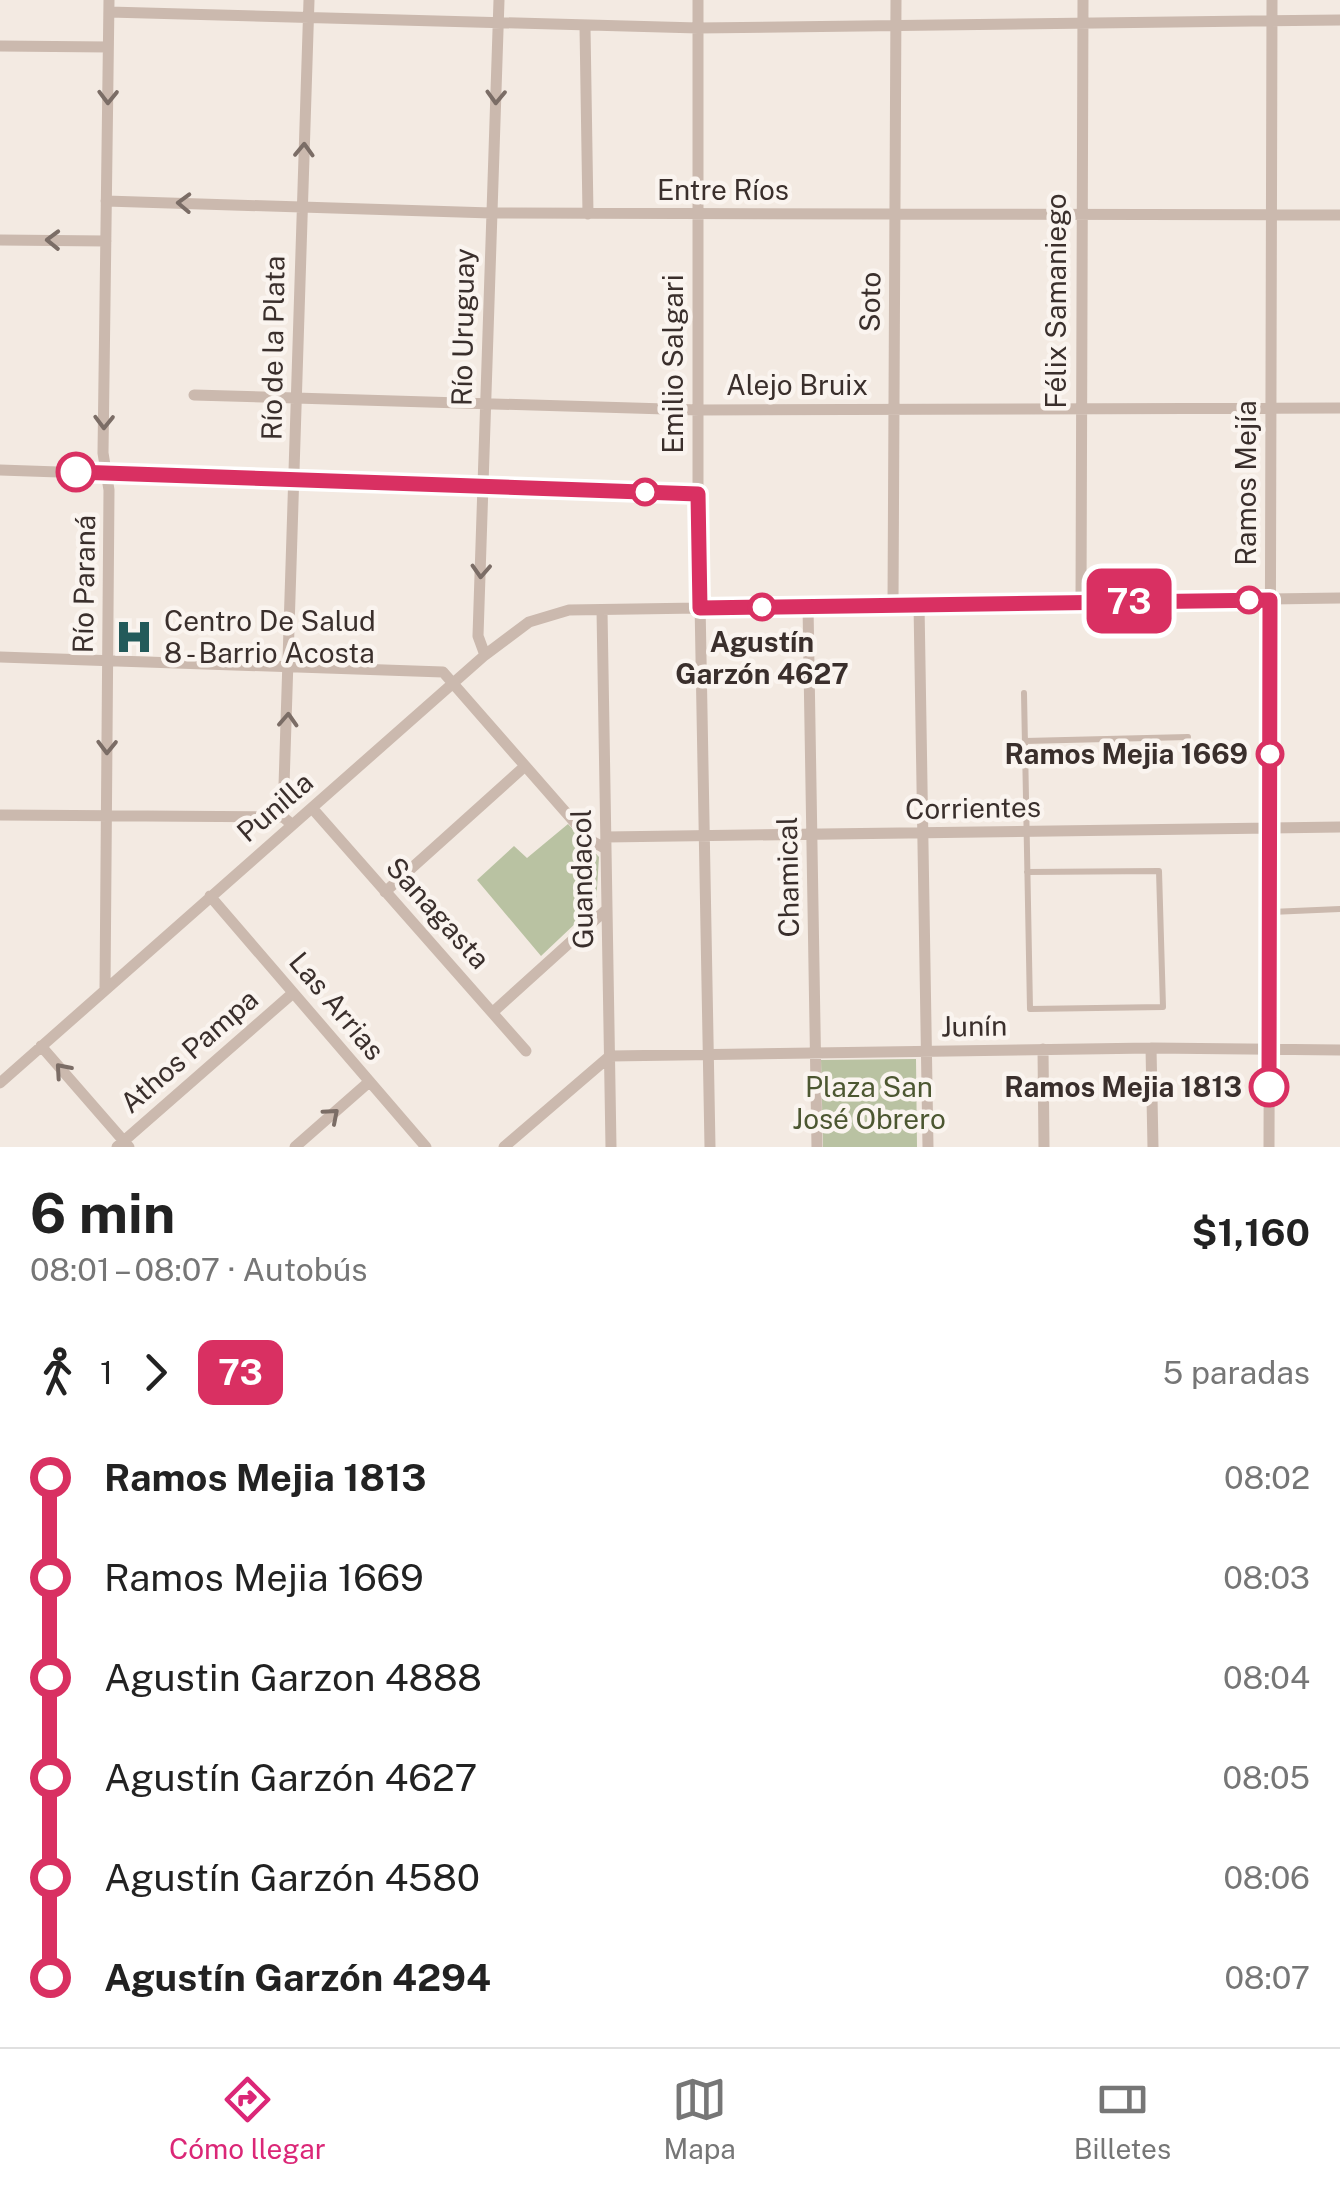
<!DOCTYPE html>
<html lang="es">
<meta charset="utf-8">
<style>
:root{--surface:#fff;--page:#f6f6f6;--text:#222;--muted:#767676;--line:#e0e0e0;--accent:#db2777}
body{margin:0;font-family:"Public Sans",sans-serif;background:var(--page);color:var(--text);height:100vh;display:flex;flex-direction:column;font-size:38px;white-space:nowrap}
*{box-sizing:border-box;margin:0}
p{font-size:32px;color:var(--muted)}
.icon{flex:none;width:55px;height:55px;fill:none;stroke:currentColor;stroke-width:2;stroke-linecap:round;stroke-linejoin:round}
.map{position:relative;height:1147px;overflow:hidden}
.panel{display:flex;flex-direction:column;background:var(--surface);flex:1}
.panel>*{flex:none}
.badge{padding:0 20px;border-radius:15px;font-size:35px;line-height:65px}
.map>.badge{position:absolute;translate:-50% -50%;box-shadow:0 0 0 5px #fff}
.legs{display:flex;align-items:center;gap:15px;height:110px;padding:0 30px;font-size:32px}
.legs p{margin-inline-start:auto}
.summary{display:flex;align-items:center;justify-content:space-between;height:170px;padding:0 30px}
h1{font-size:55px;font-weight:700;line-height:75px}
ul{padding:0 30px;list-style:none}
li{display:flex;align-items:center;gap:35px;height:100px;font-size:38px}
li i{display:grid;place-items:center;width:15px;height:100%;margin:0 12px;background:currentColor}
li i::after{content:'';width:25px;height:25px;margin:-12px;border:8px solid;border-radius:50%;background:var(--surface)}
li p{margin-inline-start:auto}
li:first-child i{background:linear-gradient(#0000 50%,currentColor 0)}
li:last-child i{background:linear-gradient(currentColor 50%,#0000 0)}
.dock{display:flex;justify-content:space-around;align-items:center;height:140px;border-top:2px solid var(--line);background:var(--surface);font-size:28px;color:var(--muted)}
.dock a{display:grid;justify-items:center;gap:5px}
.dock .selected{color:var(--accent)}
.map>svg:first-child{display:block}
.green{fill:#b9c2a2}
.lines{fill:none;stroke-linecap:round;stroke-linejoin:round}
.service{stroke:#cbb9ae;stroke-width:6}
.minor{stroke:#cbb9ae;stroke-width:11}
.oneway{stroke:#7b6d66}
.line-1-casing{stroke:#fff;stroke-width:22}
.line-1{stroke:#d93062;stroke-width:15}
.stop-1-dot{fill:#fff;stroke:#d93062;stroke-width:5}
.labels{text-anchor:middle;stroke-width:9;stroke-linejoin:round;paint-order:stroke}
.street-label{font-size:28px;fill:#3a2f2c;stroke:#faf4ef}
.poi-label{font-size:28px;fill:#3a2f2c;stroke:#faf4ef;text-anchor:start}
.stop-label{font-size:28px;font-weight:bold;fill:#3a2f2c;stroke:#faf4ef;text-anchor:end}
.park-label{font-size:28px;fill:#4c5731;stroke:#faf4ef}
</style>
<div class="map">
<svg width="1340" height="1147" viewBox="0 0 1340 1147">
<rect width="100%" height="100%" fill="#f3eae2"/>
<path class="green" d="M568 824 599 857 596 904 541 956 477 880 514 846 527 858Z
M916 1059 917 1147H823L821 1060Z"/>
<g class="lines">
<path class="service" d="M1024 693C1026 799 1028 904 1030 1009L1163 1007 1159 871 1027 872
M1025 741 1188 737
M1271 912 1340 909"/>
<path class="minor" d="M698 0V494L710 1147
M109 12 698 28 1340 20
M585 27 588 214
M0 46 108 47
M106 201 491 213 1340 215
M0 240 106 241
M194 395 699 410 1340 408
M0 470 698 494
M1081 602 1083 0
M893 604 896 0
M919 604 928 1147
M808 606 817 1147
M602 610 611 1147
M485 655 478 636 499 0
M0 657 443 672 590 840 606 849
M312 808 526 1051
M0 815 283 817 289 822
M283 817 309 0
M606 837 1340 827
M385 892 524 767
M210 896 426 1147
M105 990 109 490 103 453 109 0
M493 1012 607 909
M41 1046 129 1147
M1151 1048 1153 1147
M1043 1049 1044 1147
M610 1056 1151 1048 1340 1050
M0 1083 485 655 529 622 569 610 1340 598
M117 1147 293 993
M295 1147 369 1082
M504 1147 610 1056
M1269 1147 1272 0"/>
</g>
<defs><path id="oneway-chevron" d="M-2-3.5L2.5 0L-2 3.5" fill="none" stroke-width="1.6" stroke-linecap="round" stroke-linejoin="round" transform="scale(2.5)"/></defs>
<g class="oneway">
<use href="#oneway-chevron" transform="translate(108 97) rotate(91)"/>
<use href="#oneway-chevron" transform="translate(496 97) rotate(92)"/>
<use href="#oneway-chevron" transform="translate(304 150) rotate(-88)"/>
<use href="#oneway-chevron" transform="translate(184 203) rotate(-178)"/>
<use href="#oneway-chevron" transform="translate(53 240) rotate(-179)"/>
<use href="#oneway-chevron" transform="translate(104 422) rotate(91)"/>
<use href="#oneway-chevron" transform="translate(481 571) rotate(93)"/>
<use href="#oneway-chevron" transform="translate(288 720) rotate(-87)"/>
<use href="#oneway-chevron" transform="translate(107 747) rotate(91)"/>
<use href="#oneway-chevron" transform="translate(62 1070) rotate(-131)"/>
<use href="#oneway-chevron" transform="translate(332 1115) rotate(-41)"/>
</g>
<g class="lines">
<g class="line-1-casing">
<path id="line-1" d="M76 472 698 494 700 608 1270 600 1269 1087"/>
</g>
<use href="#line-1" class="line-1"/>
</g>
<defs>
<g id="hospital-bare" transform="scale(3)"><path d="M-5-5h3v3.5h4V-5h3V5h-3V1.5h-4V5h-3Z" fill="#235a5a" stroke="#faf4ef" stroke-width="2.5" paint-order="stroke"/></g>
</defs>
<g fill-rule="evenodd">
<use href="#hospital-bare" x="134" y="637"/>
</g>
<g class="stop-1-dot">
<circle cx="76" cy="472" r="18"/>
<circle cx="645" cy="492" r="12"/>
<circle cx="1249" cy="600" r="12"/>
<circle cx="762" cy="607" r="12"/>
<circle cx="1270" cy="754" r="12"/>
<circle cx="1269" cy="1087" r="18"/>
</g>
<g class="labels">
<g class="street-label">
<text x="723" y="200">Entre Ríos</text>
<text transform="translate(1056 301) rotate(-90)" y="10">Félix Samaniego</text>
<text transform="translate(870 302) rotate(-89)" y="10">Soto</text>
<text transform="translate(463 327) rotate(-89)" y="10">Río Uruguay</text>
<text transform="translate(273 348) rotate(-89)" y="10">Río de la Plata</text>
<text transform="translate(673 364) rotate(-90)" y="10">Emilio Salgari</text>
<text x="797" y="395">Alejo Bruix</text>
<text transform="translate(1246 483) rotate(-90)" y="10">Ramos Mejía</text>
<text transform="translate(84 584) rotate(-89)" y="10">Río Paraná</text>
<text transform="translate(275 807) rotate(-41)" y="10">Punilla</text>
<text transform="translate(973 808) rotate(-1)" y="10">Corrientes</text>
<text transform="translate(788 877) rotate(-91)" y="10">Chamical</text>
<text transform="translate(582 879) rotate(-91)" y="10">Guandacol</text>
<text transform="translate(438 913) rotate(48)" y="10">Sanagasta</text>
<text transform="translate(337 1006) rotate(50)" y="10">Las Arrias</text>
<text transform="translate(974 1026) rotate(-1)" y="10">Junín</text>
<text transform="translate(189 1051) rotate(-41)" y="10">Athos Pampa</text>
</g>
<g class="poi-label">
<text x="164" y="631">Centro De Salud<tspan x="164" dy="32">8 - Barrio Acosta</tspan></text>
</g>
<g class="stop-label">
<text x="762" y="652" text-anchor="middle">Agustín<tspan x="762" dy="32">Garzón 4627</tspan></text>
<text x="1248" y="764">Ramos Mejia 1669</text>
<text x="1242" y="1097">Ramos Mejia 1813</text>
</g>
<g class="park-label">
<text x="869" y="1097">Plaza San<tspan x="869" dy="32">José Obrero</tspan></text>
</g>
</g>
</svg>
<b class="badge" style="left:1129px;top:601px;background:#d93062;color:#fff">73</b>
</div>
<section class="panel">
<div class="summary"><div><h1>6 min</h1><p>08:01 – 08:07 · Autobús</p></div><b>$1,160</b></div>
<div class="legs"><svg class="icon" aria-label="walk" viewBox="0 0 24 24"><circle cx="13" cy="4" r="2"/><path d="M13 8l-2 6 4 7M11 14l-3 7M7 12l3-4h3l4 4"/></svg>1<svg class="icon" aria-label="forward" viewBox="0 0 24 24"><path d="M9 5l7 7-7 7"/></svg><b class="badge" style="background:#d93062;color:#fff">73</b><p>5 paradas</p></div>
<ul>
<li><i style="color:#d93062"></i><b>Ramos Mejia 1813</b><p>08:02</p></li>
<li><i style="color:#d93062"></i><span>Ramos Mejia 1669</span><p>08:03</p></li>
<li><i style="color:#d93062"></i><span>Agustin Garzon 4888</span><p>08:04</p></li>
<li><i style="color:#d93062"></i><span>Agustín Garzón 4627</span><p>08:05</p></li>
<li><i style="color:#d93062"></i><span>Agustín Garzón 4580</span><p>08:06</p></li>
<li><i style="color:#d93062"></i><b>Agustín Garzón 4294</b><p>08:07</p></li>
</ul>
</section>
<nav class="dock">
<a class="selected"><svg class="icon" aria-label="directions" viewBox="0 0 24 24"><path d="M12 3l9 9-9 9-9-9zM9 14v-3h6M13 9l2 2-2 2"/></svg>Cómo llegar</a>
<a><svg class="icon" aria-label="map" viewBox="0 0 24 24"><path d="M3 6l6-2 6 2 6-2v14l-6 2-6-2-6 2zM9 4v14M15 6v14"/></svg>Mapa</a>
<a><svg class="icon" aria-label="tickets" viewBox="0 0 24 24"><path d="M3 7h18v10H3zM15 7v10"/></svg>Billetes</a>
</nav>
